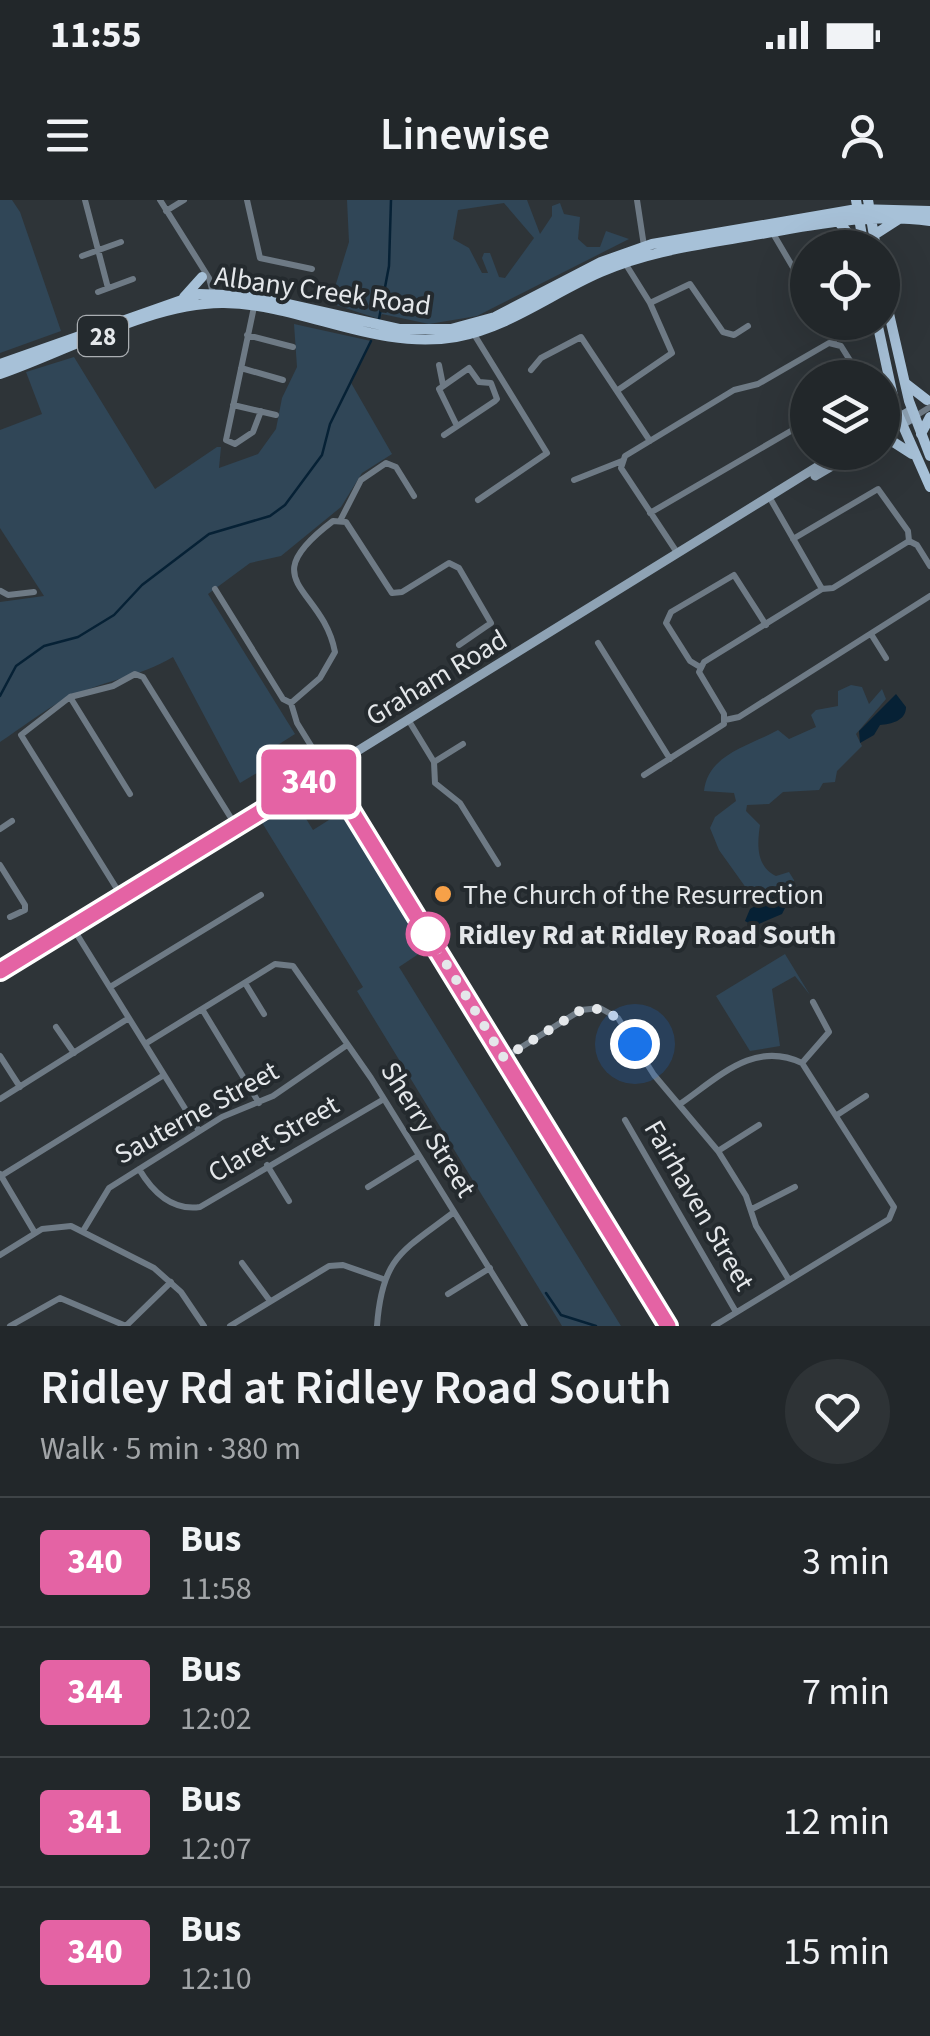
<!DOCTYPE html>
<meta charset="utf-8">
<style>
:root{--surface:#22272a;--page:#2e3336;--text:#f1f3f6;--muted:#a2a5a8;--line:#3f4447}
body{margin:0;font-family:"Source Sans 3",sans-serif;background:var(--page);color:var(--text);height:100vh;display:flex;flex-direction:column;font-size:38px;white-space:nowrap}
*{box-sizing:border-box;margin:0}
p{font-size:32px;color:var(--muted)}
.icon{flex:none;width:55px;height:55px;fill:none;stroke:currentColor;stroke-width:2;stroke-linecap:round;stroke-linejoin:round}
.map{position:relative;height:1126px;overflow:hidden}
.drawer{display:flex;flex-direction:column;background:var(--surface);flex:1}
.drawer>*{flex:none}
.badge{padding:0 20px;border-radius:8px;font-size:35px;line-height:65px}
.tools{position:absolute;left:790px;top:30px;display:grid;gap:20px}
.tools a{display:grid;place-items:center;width:110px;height:110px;border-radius:50%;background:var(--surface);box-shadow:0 10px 40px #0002,0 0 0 2px var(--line);font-size:50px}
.you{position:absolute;width:50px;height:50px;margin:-25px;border:8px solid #fff;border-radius:50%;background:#1a73e8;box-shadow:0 0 0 15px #1a73e833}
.map>.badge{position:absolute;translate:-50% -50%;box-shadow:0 0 0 5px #fff}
.round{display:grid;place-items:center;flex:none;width:105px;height:105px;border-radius:52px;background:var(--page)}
.overview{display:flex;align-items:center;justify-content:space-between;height:170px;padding:0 40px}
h1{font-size:48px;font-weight:600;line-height:75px}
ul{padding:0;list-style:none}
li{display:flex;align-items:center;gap:30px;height:130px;padding:0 40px;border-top:2px solid var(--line)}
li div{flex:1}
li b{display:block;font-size:38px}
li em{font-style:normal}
li .badge{min-width:110px;font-weight:700;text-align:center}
.status{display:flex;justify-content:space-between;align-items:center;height:70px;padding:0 50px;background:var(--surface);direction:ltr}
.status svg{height:28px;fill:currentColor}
header{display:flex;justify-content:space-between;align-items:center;height:130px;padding:0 40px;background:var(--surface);font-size:45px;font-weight:600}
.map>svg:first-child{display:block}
.green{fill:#304657;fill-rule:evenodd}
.water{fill:#062135}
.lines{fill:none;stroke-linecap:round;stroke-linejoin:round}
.stream{stroke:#062135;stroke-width:2.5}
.street{stroke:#6e7a85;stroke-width:6}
.secondary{stroke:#8ea2b4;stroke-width:9}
.primary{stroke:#a7c1d8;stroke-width:10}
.line-casing{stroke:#fff;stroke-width:22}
.line{stroke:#e463a4;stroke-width:15}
.walk{stroke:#e4e7ea;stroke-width:10;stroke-dasharray:0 18}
.poi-dot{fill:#f7a148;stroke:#242a2e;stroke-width:4}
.stop-dot{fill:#fff;stroke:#e463a4;stroke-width:5}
.labels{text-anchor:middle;stroke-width:8;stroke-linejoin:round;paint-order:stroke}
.shield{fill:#242a2e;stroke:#aaaeb2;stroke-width:2.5}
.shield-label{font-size:25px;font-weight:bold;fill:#e4e7ea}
.street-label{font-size:28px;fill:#e4e7ea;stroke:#242a2e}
.poi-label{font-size:28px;fill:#e4e7ea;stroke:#242a2e;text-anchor:start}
.stop-label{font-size:28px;font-weight:bold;fill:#e4e7ea;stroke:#242a2e;text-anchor:start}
</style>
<div class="status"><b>11:55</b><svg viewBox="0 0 49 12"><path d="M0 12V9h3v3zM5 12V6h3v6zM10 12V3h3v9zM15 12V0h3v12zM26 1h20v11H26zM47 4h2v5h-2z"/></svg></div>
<header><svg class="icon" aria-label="menu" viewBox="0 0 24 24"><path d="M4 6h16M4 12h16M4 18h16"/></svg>Linewise<svg class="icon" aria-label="person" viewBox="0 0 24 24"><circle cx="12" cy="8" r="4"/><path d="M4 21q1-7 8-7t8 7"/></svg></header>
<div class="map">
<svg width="930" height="1126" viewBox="0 0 930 1126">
<rect width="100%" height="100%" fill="#2e3438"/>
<path class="green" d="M0 0H12L20 12 61 131 0 153Z
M347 0H527L540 34 552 16V6L560 3 564 14 580 17 578 39 587 47H600L606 31 629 39 477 116 429 124 382 114 379 119 330 103 349 42ZM504 3 534 38 505 78 499 77 490 53H484L482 58 488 73H482L469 48 453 39 458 10Z
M294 124 371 141 350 181 392 254 362 273 341 307 281 356 250 363 208 394 295 534 273 548 279 560 240 583 173 457C140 477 101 481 65 499 43 511 21 528 0 542V402L44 396 0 328V230L42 214 26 172 74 157 155 289 217 247H221L219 268 258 254 276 229 282 198 297 167Z
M851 485 862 487 869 504 882 489 886 499 856 534 862 546 837 571 835 582 823 583 819 590 783 592 769 604 747 605 746 611 760 625C757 645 756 666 776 676L789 672 794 680V703L789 705 775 695 754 699 719 650 710 628 715 617 736 601 734 593 704 591C708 554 750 546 778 530L789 539 816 527 811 515 816 510 838 506V491Z
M295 601 313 630 340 613 426 749 399 767 621 1126H562L357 791 363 787 261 621Z
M785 754 810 795 795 776 772 789 780 846 750 851 716 796Z"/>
<path class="water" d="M896 494 906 507C906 521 891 524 880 525L874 535 860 543 859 531Z
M772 696 785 708 782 714 754 726 745 721 750 709Z"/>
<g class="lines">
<path class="stream" d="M379 119 389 66 391 0
M0 496 16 466 44 446 78 437 114 415 142 385 209 334 270 316 285 305 322 255 330 224 371 141
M546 1093 561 1115 596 1126"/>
<path class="street" d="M85 0 108 88
M160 0 209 78 213 93
M247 0 260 58 312 69
M637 0 644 46
M166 11 184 0
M771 30 808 93
M82 56 121 42
M625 63 650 103
M98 92 133 79
M650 103 690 84 723 132 734 135 748 126
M254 107 226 240 235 244 253 232 261 211
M827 122 834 142
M472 131 547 253 478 300
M247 135 293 147
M439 165 443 185
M241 168 283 180
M531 170 541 158 581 137 650 241
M618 190 672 153 650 103
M233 205 276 215
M914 217 930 207
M444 235 495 201 497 199 491 183 479 182 469 168 439 189 457 226
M574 280 622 261
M650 313 808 221
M341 319 361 280 386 263 396 267 414 296
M793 339 878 289 908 331 909 341
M678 354 621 268 625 256 734 190 758 184 829 143 841 146 861 178
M215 389 283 499 291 503 297 523 326 570
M822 389 833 388 909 341 917 345 930 366
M1 391 8 395 34 392
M871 434 886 458
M598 443 670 559
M700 467 690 461 666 423 671 412 734 375 766 425
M70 497 130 594
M291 503 320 478 335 452C322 385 251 383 333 321L346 322 392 393 402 392 449 363 459 368 491 423 459 445
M725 520 739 517 930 396
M409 521 434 562 435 583 460 603 498 664
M315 552 340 561
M434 562 463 544
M644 575 724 524V514L699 472 704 462 822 389 771 300
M0 629 12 621
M0 665 25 705V710L10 717
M122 697 21 535 70 497 113 486 135 474 143 477 236 626
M73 728 199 931
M245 783 264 814
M110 787 261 695
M202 809 259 903
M56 827 74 853
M145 844 275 764 293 766 371 878 525 1126
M0 856 20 887
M504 858 581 810 600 808 618 818 654 875 718 951 746 996 756 1026 789 1080
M802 863 829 832 813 802
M0 899 129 818
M680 904C719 877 754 840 802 863L894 1007 889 1019 714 1126
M837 915 866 896
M625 920 736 1112
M718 951 759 925
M267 965 289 1001
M139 969C152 991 172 1011 200 1007L384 899
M0 974 35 1033
M1 976 164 875
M368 987 418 956
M752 1009 795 987
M83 1031 109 988 222 917 273 896 347 845
M0 1055 42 1029 71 1026 154 1068 181 1092 204 1126
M242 1063 270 1101
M448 1094 490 1068
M10 1126 60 1098 126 1126 171 1082
M230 1126 329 1066 343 1065 383 1079
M377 1126C382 1056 403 1051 454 1012"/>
<path class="secondary" d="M882 227 912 210
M882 236 914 217
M815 276 856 252
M327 571 669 1126
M0 772 841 252"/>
<path class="primary" d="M856 0 864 48
M868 0 876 48
M838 21 860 48
M874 35 902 17
M882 83 909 201 930 256
M184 97 202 77
M877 122 896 210 930 287
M0 164 199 94 252 96 399 129H451L495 117 601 62 652 44 857 9 930 11
M0 174C67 151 153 102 224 103 303 104 376 151 456 137 510 127 552 93 601 72 648 51 699 45 749 36 810 26 868 12 930 21
M905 183 927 200
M921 234 930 217
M884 236 912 254"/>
</g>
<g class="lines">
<g class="line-casing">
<path id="line" d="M0 771 327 571 668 1126"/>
</g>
<use href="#line" class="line"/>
<path class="walk" d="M428 734 504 858 581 810C611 804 620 821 635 844"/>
</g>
<circle class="poi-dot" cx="443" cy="694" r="10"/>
<circle class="stop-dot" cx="428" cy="734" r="20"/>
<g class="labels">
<rect class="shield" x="78" y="116" width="50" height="40" rx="8"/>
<g class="shield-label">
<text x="103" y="145">28</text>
</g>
<g class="street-label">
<text transform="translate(323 90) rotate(8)" y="10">Albany Creek Road</text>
<text transform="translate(436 477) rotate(-31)" y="10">Graham Road</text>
<text transform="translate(196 912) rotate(-29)" y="10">Sauterne Street</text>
<text transform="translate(429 929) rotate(58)" y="10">Sherry Street</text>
<text transform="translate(273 938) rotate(-30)" y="10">Claret Street</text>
<text transform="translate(700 1005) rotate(60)" y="10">Fairhaven Street</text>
</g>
<g class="poi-label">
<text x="463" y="704">The Church of the Resurrection</text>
</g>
<g class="stop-label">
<text x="458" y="744">Ridley Rd at Ridley Road South</text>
</g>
</g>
</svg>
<div class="tools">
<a><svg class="icon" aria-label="locate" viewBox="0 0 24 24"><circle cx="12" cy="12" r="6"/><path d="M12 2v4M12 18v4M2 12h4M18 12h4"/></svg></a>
<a><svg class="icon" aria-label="layers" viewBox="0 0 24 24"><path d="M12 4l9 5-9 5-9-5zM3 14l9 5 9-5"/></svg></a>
</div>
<div class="you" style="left:635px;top:844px"></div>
<b class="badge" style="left:309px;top:582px;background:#e463a4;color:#fff">340</b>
</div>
<section class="drawer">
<div class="overview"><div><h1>Ridley Rd at Ridley Road South</h1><p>Walk · 5 min · 380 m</p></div><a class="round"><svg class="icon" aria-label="heart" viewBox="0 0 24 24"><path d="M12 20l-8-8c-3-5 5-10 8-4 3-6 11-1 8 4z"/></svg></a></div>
<ul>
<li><span class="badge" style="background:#e463a4;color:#fff">340</span><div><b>Bus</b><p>11:58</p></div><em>3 min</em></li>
<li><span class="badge" style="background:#e463a4;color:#fff">344</span><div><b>Bus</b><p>12:02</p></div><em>7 min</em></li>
<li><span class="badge" style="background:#e463a4;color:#fff">341</span><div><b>Bus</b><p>12:07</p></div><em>12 min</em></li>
<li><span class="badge" style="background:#e463a4;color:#fff">340</span><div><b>Bus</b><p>12:10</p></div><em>15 min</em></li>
</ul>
</section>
